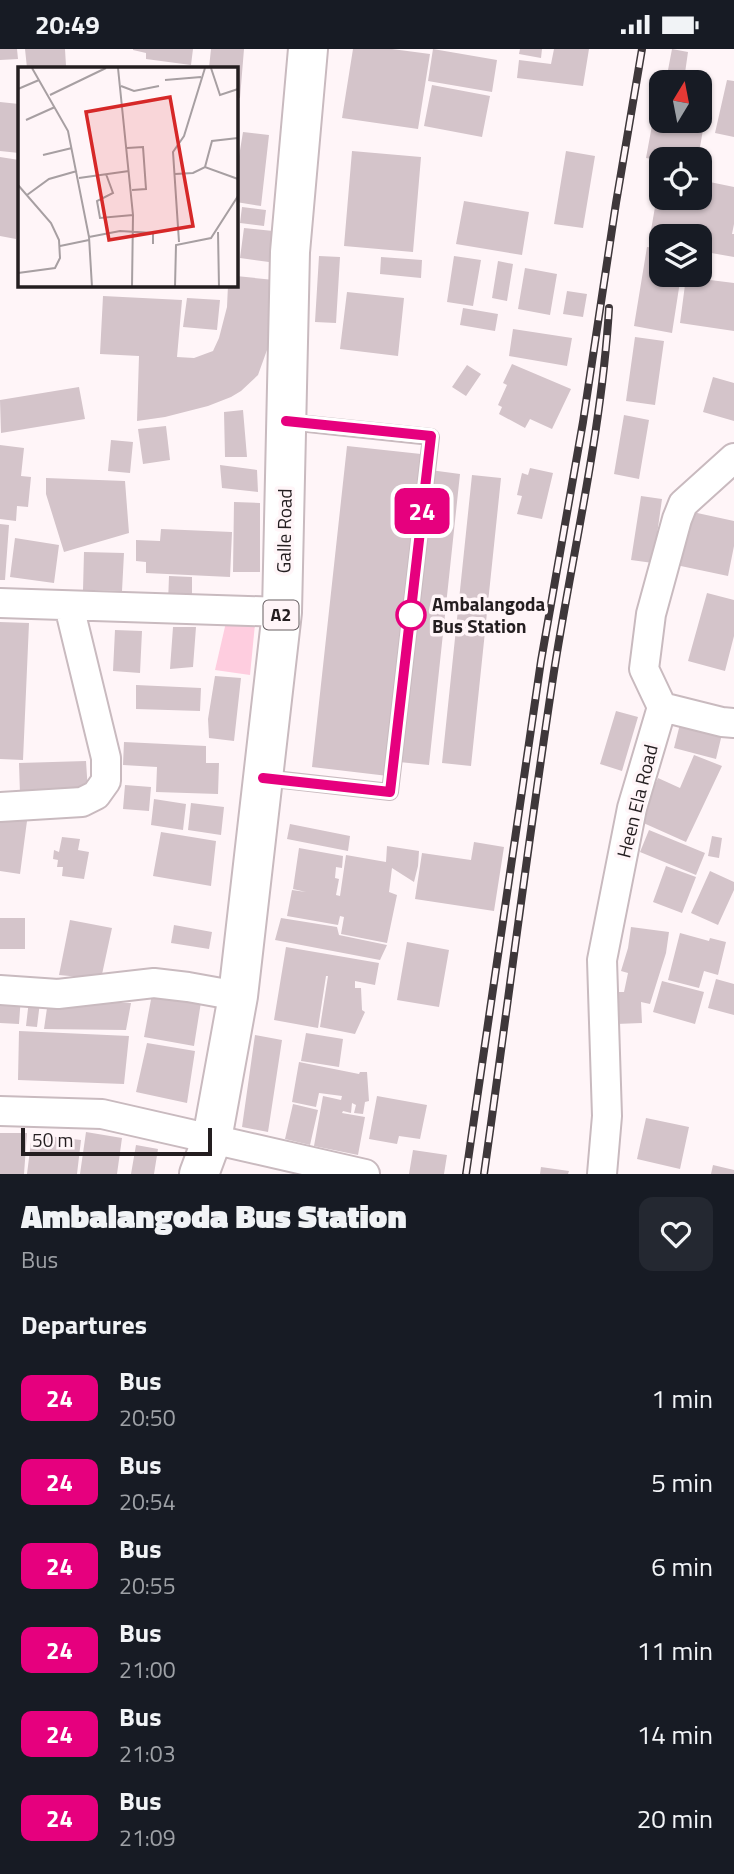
<!DOCTYPE html>
<style>
:root{--surface:#171b24;--page:#242831;--text:#f1f3f6;--muted:#9ea1a6}
body{margin:0;font-family:"Titillium Web",sans-serif;background:var(--page);color:var(--text);height:100vh;display:flex;flex-direction:column;font-size:26px;white-space:nowrap}
*{box-sizing:border-box;margin:0}
p{font-size:23px;color:var(--muted)}
.icon{flex:none;width:38px;height:38px;fill:none;stroke:currentColor;stroke-width:2;stroke-linecap:round;stroke-linejoin:round}
.map{position:relative;height:1125px;overflow:hidden}
.drawer{display:flex;flex-direction:column;background:var(--surface);flex:1}
.drawer>*{flex:none}
.badge{padding:0 14px;border-radius:10px;font-size:24px;line-height:46px}
.needle{width:46px;rotate:10deg}
.fabs{position:absolute;left:649px;top:21px;display:grid;gap:14px}
.fabs a{display:grid;place-items:center;width:63px;height:63px;border-radius:14px;background:var(--surface);box-shadow:0 2px 5px #0004;font-size:35px}
.scale{position:absolute;left:21px;bottom:18px;width:191px;box-sizing:border-box;padding-left:7px;border:4px solid #241e20;border-top:0;font-size:19px;line-height:24px;white-space:nowrap;color:#241e20;-webkit-text-stroke:5px #fff5f8;paint-order:stroke}
.map>.badge{position:absolute;translate:-50% -50%;box-shadow:0 0 0 4px #fff}
h2{padding:0 21px;font-size:26px;line-height:63px}
.round{display:grid;place-items:center;flex:none;width:74px;height:74px;border-radius:14px;background:var(--page)}
.overview{display:flex;align-items:center;justify-content:space-between;height:119px;padding:0 21px}
h1{font-size:33px;font-weight:800;line-height:52px}
ul{padding:0;list-style:none}
li{display:flex;align-items:center;gap:21px;height:84px;padding:0 21px}
li div{flex:1}
li b{display:block;font-size:26px}
li em{font-style:normal}
li .badge{min-width:77px;font-weight:700;text-align:center}
.status{display:flex;justify-content:space-between;align-items:center;height:49px;padding:0 35px;background:var(--surface);direction:ltr}
.status svg{height:19px;fill:currentColor}
.map>svg:first-child{display:block}
.green{fill:#fecddf}
.building{fill:#d4c4ca}
.lines{fill:none;stroke-linecap:round;stroke-linejoin:round}
.lane-casing{stroke:#c9babf;stroke-width:18}
.street-casing{stroke:#c9babf;stroke-width:32}
.highway-casing{stroke:#c9babf;stroke-width:42}
.lane{stroke:#fff;stroke-width:14}
.street{stroke:#fff;stroke-width:28}
.highway{stroke:#fff;stroke-width:38}
.rail-casing{stroke:#3e373a;stroke-width:8}
.rail{stroke:#fff5f8;stroke-width:5;stroke-dasharray:16;stroke-linecap:butt}
.line-casing{stroke:#fff;stroke-width:16}
.line{stroke:#e6007e;stroke-width:10}
.stop-dot{fill:#fff;stroke:#e6007e;stroke-width:3.5}
.labels{text-anchor:middle;stroke-width:7;stroke-linejoin:round;paint-order:stroke}
.shield{fill:#fff5f8;stroke:#665e61;stroke-width:2}
.shield-label{font-size:18px;font-weight:bold;fill:#241e20}
.street-label{font-size:19px;fill:#241e20;stroke:#fff5f8}
.stop-label{font-size:19px;font-weight:bold;fill:#241e20;stroke:#fff5f8;text-anchor:start}
.inset-road{fill:none;stroke:#a79fa2;stroke-width:2}
.view{fill:#d62828;fill-opacity:0.15;stroke:#d62828;stroke-width:3.5}
.inset-edge{fill:none;stroke:#241e20;stroke-width:3.5}
</style>
<div class="status"><b>20:49</b><svg viewBox="0 0 49 12"><path d="M0 12V9h3v3zM5 12V6h3v6zM10 12V3h3v9zM15 12V0h3v12zM26 1h20v11H26zM47 4h2v5h-2z"/></svg></div>
<div class="map">
<svg width="734" height="1125" viewBox="0 0 734 1125">
<rect width="100%" height="100%" fill="#fff5f8"/>
<path class="green" d="M227 569 255 575 250 626 215 621Z"/>
<path class="building" d="M0 0H17L18 10 0 11Z
M25 0H65L66 17 27 19Z
M133 0H193L191 16 146 10V4L133 1Z
M211 0H244L240 49H236V19H209Z
M353 0H392L430 5 418 80 342 69Z
M433 0 497 11 492 43 428 32Z
M520 0H542L541 9 519 5Z
M554 0H589L583 37 517 29 519 11 551 15Z
M672 0 688 3 685 24 668 21Z
M727 31 734 32V88L715 84Z
M432 36 490 47 482 88 424 77Z
M0 53 19 55V104L0 102Z
M700 56 707 57 698 110H662V112L646 109 655 60 662 61V72H700Z
M243 83 269 86 261 157 236 153V126Z
M352 102 421 108 413 203 344 197Z
M566 102 595 107 583 179 554 175Z
M0 108 19 111V166L16 190 0 187Z
M700 131 734 138V175L732 185H734V208L700 202V187H662V195L649 193 656 152 686 159 688 149H700Z
M464 152 529 163 522 206 456 195Z
M242 158 266 161 264 177 240 174Z
M244 179 273 182 269 213 240 209Z
M647 198 662 200V226H681L672 284 634 277Z
M319 207 340 208 336 274 315 273Z
M454 207 481 211 473 257 447 253Z
M381 208 422 211 421 229 380 225Z
M498 212 513 215 507 252 492 249Z
M525 219 557 225 550 266 518 260Z
M236 227 274 231 267 301 258 326 241 342 231 348 208 357 165 368 137 372 139 307 100 305 103 247 182 251 177 308 194 309 213 302 219 289 227 258 228 236H236Z
M686 228 734 234V282L680 274Z
M567 242 587 245 583 268 563 265Z
M347 243 404 249 398 307 340 300Z
M187 249 220 251 217 281 183 278Z
M463 259 498 265 495 282 460 276Z
M513 280 572 289 567 317 509 307Z
M635 288 664 292 655 356 626 352Z
M512 315 571 340 552 380 530 370 525 379 499 365 502 358 498 356 507 336 503 334Z
M467 316 481 325 466 347 452 338Z
M713 328 734 334V372L703 363Z
M79 338 85 370 1 384 0 351Z
M243 361 247 408H225L224 363Z
M624 366 649 371 639 430 614 425Z
M166 377 170 411 143 415 138 380Z
M111 391 133 393 130 424 108 422Z
M0 396 24 399 21 427 31 428 28 458 17 457 16 472 0 470Z
M347 397 421 405 388 727 312 718Z
M220 416 257 421 258 443 222 439Z
M530 419 553 424 542 470 517 465 522 447 517 446 522 424 528 426Z
M430 421 460 425 429 716 399 713Z
M472 426 501 429 471 717 442 714Z
M46 429 125 432 129 484 64 503 46 445Z
M641 447 662 450 653 514 631 511Z
M234 453 260 454V523H233Z
M688 462 734 472V497L728 527 676 516Z
M0 475 9 476 5 531H0Z
M161 480 232 483 230 528 146 524V513L136 512V491L160 492Z
M15 489 59 496 54 534 10 528Z
M84 503 124 504 122 542 83 541Z
M169 527 192 528V554H168Z
M707 544 734 551V587L725 622 688 612Z
M0 573 29 574 23 711 0 710Z
M173 578H196L193 618 170 620Z
M115 581 142 582 140 624 113 622Z
M215 627 241 629 234 692 209 689 208 670Z
M136 636 201 639 200 662 136 660Z
M616 662 638 668 622 722 600 715Z
M680 675 722 685 716 710 674 699Z
M124 693 206 697V714H219L218 745 156 743 157 718 123 716Z
M694 706 722 717 686 793 639 772 658 729 680 739Z
M86 712 88 743 20 745 19 714Z
M125 736 151 738 149 762 123 760Z
M154 750 186 755 183 781 151 776Z
M191 754 224 758 221 786 188 781Z
M0 769 27 772 20 825 0 822Z
M290 775 350 787 348 802 287 790Z
M649 781 705 804 696 826 640 803Z
M161 783 216 792 211 837 153 827Z
M712 787 722 789 719 809 708 807Z
M62 788 80 790 78 801 89 803 84 830 62 827 63 818H57L58 811 53 810 54 801 59 803Z
M474 793 504 798 494 862 415 850 422 804 471 811Z
M387 797 419 802 418 817 414 833 392 819 389 843 397 846 387 894 341 885 344 868 340 867 338 876 287 867 292 841 306 843 293 840 299 799 343 807 342 819 336 818 335 829 339 830 336 846 340 847 346 806 386 813Z
M666 817 696 828 682 864 653 853Z
M710 822 734 833V841L718 876 691 864Z
M0 869H25V900H0Z
M281 869 337 878 339 886 387 896 380 911 275 891Z
M70 871 112 879 101 930 59 926Z
M174 876 212 883 209 900 171 894Z
M631 878 669 883 666 904 650 955 641 953 642 974 616 975 615 943H624L628 924 621 922 628 899Z
M680 884 709 892 710 889 726 893 718 926 704 922 699 939 668 931Z
M407 893 449 901 439 958 397 951Z
M286 898 379 914 375 936 355 932V939H361L362 961 365 963 355 985 320 978 328 927H326L318 979 274 971Z
M716 930 734 935V966L708 959Z
M662 932 704 943 695 975 653 963Z
M0 945 21 947 19 975 0 974Z
M152 945 201 953 194 997 144 988Z
M29 951 40 953 37 978 26 977Z
M48 952 131 954 126 981 44 980Z
M19 982 129 987 124 1035 18 1031Z
M306 984 343 990 339 1018 301 1012Z
M255 986 282 991 268 1083 242 1078Z
M147 994 195 1002 187 1054 136 1043Z
M299 1013 359 1025 360 1023H367L369 1052 365 1053 363 1065 354 1064 356 1056 352 1054 351 1064 343 1062 342 1064 365 1068 358 1106 314 1097 323 1047 341 1051 342 1047 319 1044 316 1058 292 1053Z
M377 1047 427 1056 420 1090 399 1087 397 1095 369 1090Z
M293 1055 318 1061 310 1096 285 1090Z
M646 1069 689 1078 680 1120 637 1110Z
M86 1083 122 1089 117 1125H80Z
M0 1084H27L24 1125H0Z
M32 1085 81 1091 77 1125H27Z
M136 1096 158 1100 154 1125H131Z
M413 1101 447 1106 444 1125H409Z
M713 1116 734 1121V1125H711Z
M541 1118 569 1122 568 1125H540Z"/>
<g class="lines">
<g class="lane-casing">
<path id="lane" d="M265 729 390 743 431 388 289 373"/>
</g>
<g class="street-casing">
<path id="street" d="M0 554 282 563
M662 658 722 673 734 674
M0 758 82 753 96 746 106 732V709L69 557
M0 941 58 945 154 934 188 938 238 947
M0 1062 102 1065 365 1125
M602 1125 607 1067 602 911 632 759 662 658 644 620 651 565 677 470 683 455 734 409"/>
</g>
<g class="highway-casing">
<path id="highway" d="M199 1125 212 1090 238 947 282 563 290 203 308 0"/>
</g>
<use href="#lane" class="lane"/>
<use href="#street" class="street"/>
<use href="#highway" class="highway"/>
<g class="rail-casing">
<path id="rail" d="M466 1125 541 612 583 373 616 154 642 0
M484 1125C508 955 529 785 555 616 574 497 602 379 609 259"/>
</g>
<use href="#rail" class="rail"/>
</g>
<g class="lines">
<g class="line-casing">
<path id="line" d="M263 729 390 743 431 387 286 372"/>
</g>
<use href="#line" class="line"/>
</g>
<circle class="stop-dot" cx="411" cy="566" r="14"/>
<g class="labels">
<rect class="shield" x="263.5" y="551.5" width="35" height="29" rx="5"/>
<g class="shield-label">
<text x="281" y="572">A2</text>
</g>
<g class="street-label">
<text transform="translate(284 482) rotate(-89)" y="7">Galle Road</text>
<text transform="translate(637 752) rotate(-76)" y="7">Heen Ela Road</text>
</g>
<g class="stop-label">
<text x="432" y="562">Ambalangoda<tspan x="432" dy="22">Bus Station</tspan></text>
</g>
</g>
<g transform="translate(18 18)">
<rect width="220" height="220" fill="#fff5f8"/>
<path class="inset-road" d="M14 1 50 64 71 170 74 220M100 1 115 148 114 220M193 1 202 28 220 22M147 13 183 10M103 19 116 24 141 19M0 22 21 13M32 28 88 1M8 53 37 40M109 81 125 80 128 122 114 123M25 88 54 81M187 100 194 74 220 71M88 107 95 126 79 134 82 151 115 148M157 107 175 106 187 100 220 112M61 111 111 104M0 118 33 156 41 173 42 191 37 201 0 206M9 128 31 112 59 104M200 165 201 220M71 170 102 164 135 166V177M161 175 155 85 166 69 187 1M42 179 71 173M157 220 158 178 193 171 220 129"/>
<path class="view" d="M152 30 175 159 91 173 68 45Z"/>
<rect width="220" height="220" class="inset-edge"/>
</g>
</svg>
<div class="fabs">
<a><svg class="needle" viewBox="-14 -14 28 28"><path d="M0-13l5 13h-10z" fill="#e53935"/><path d="M0 13l5-13h-10z" fill="#9ea1a6"/></svg></a>
<a><svg class="icon" aria-label="locate" viewBox="0 0 24 24"><circle cx="12" cy="12" r="6"/><path d="M12 2v4M12 18v4M2 12h4M18 12h4"/></svg></a>
<a><svg class="icon" aria-label="layers" viewBox="0 0 24 24"><path d="M12 4l9 5-9 5-9-5zM3 14l9 5 9-5"/></svg></a>
</div>
<div class="scale">50 m</div>
<b class="badge" style="left:422px;top:462px;background:#e6007e;color:#fff">24</b>
</div>
<section class="drawer">
<div class="overview"><div><h1>Ambalangoda Bus Station</h1><p>Bus</p></div><a class="round"><svg class="icon" aria-label="heart" viewBox="0 0 24 24"><path d="M12 20l-8-8c-3-5 5-10 8-4 3-6 11-1 8 4z"/></svg></a></div>
<h2>Departures</h2>
<ul>
<li><span class="badge" style="background:#e6007e;color:#fff">24</span><div><b>Bus</b><p>20:50</p></div><em>1 min</em></li>
<li><span class="badge" style="background:#e6007e;color:#fff">24</span><div><b>Bus</b><p>20:54</p></div><em>5 min</em></li>
<li><span class="badge" style="background:#e6007e;color:#fff">24</span><div><b>Bus</b><p>20:55</p></div><em>6 min</em></li>
<li><span class="badge" style="background:#e6007e;color:#fff">24</span><div><b>Bus</b><p>21:00</p></div><em>11 min</em></li>
<li><span class="badge" style="background:#e6007e;color:#fff">24</span><div><b>Bus</b><p>21:03</p></div><em>14 min</em></li>
<li><span class="badge" style="background:#e6007e;color:#fff">24</span><div><b>Bus</b><p>21:09</p></div><em>20 min</em></li>
</ul>
</section>
